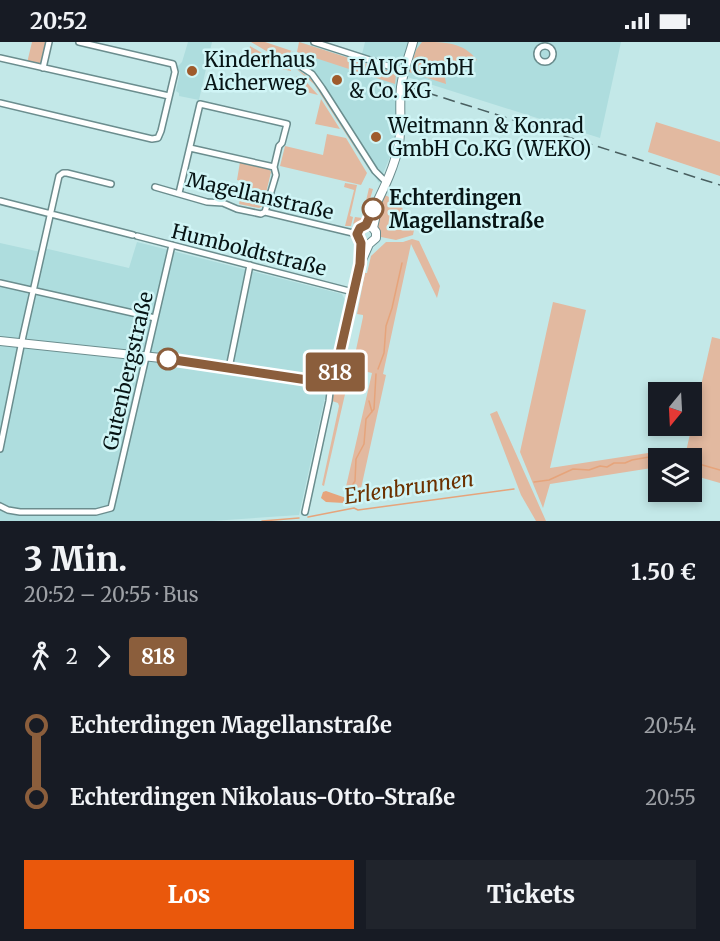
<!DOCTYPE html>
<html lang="de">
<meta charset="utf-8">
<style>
:root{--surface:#171b24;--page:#20242c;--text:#f1f3f6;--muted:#9ea1a6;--accent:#ea580c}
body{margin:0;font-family:Merriweather,serif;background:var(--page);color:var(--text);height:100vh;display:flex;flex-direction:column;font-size:22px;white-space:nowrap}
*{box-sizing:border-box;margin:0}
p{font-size:20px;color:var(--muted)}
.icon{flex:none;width:33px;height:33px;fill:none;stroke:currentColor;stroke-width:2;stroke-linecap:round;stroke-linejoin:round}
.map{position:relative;height:479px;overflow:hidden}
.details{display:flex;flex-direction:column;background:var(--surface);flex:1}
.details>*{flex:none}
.badge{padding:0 12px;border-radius:4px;font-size:21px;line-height:39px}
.needle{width:39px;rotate:198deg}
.controls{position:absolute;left:648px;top:340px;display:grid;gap:12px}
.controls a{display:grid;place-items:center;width:54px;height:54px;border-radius:0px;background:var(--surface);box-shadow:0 3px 9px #0003;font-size:30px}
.map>.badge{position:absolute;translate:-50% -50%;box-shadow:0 0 0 3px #fff}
.legs{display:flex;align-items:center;gap:9px;height:66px;padding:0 24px;font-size:20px}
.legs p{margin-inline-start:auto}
.head{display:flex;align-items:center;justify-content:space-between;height:102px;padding:0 24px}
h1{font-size:33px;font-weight:800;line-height:45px}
.primary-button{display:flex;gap:12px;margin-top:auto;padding:12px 24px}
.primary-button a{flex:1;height:69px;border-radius:0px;background:var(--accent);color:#fff;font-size:24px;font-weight:800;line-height:69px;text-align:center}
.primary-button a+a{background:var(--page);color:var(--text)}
ul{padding:0 24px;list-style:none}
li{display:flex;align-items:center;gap:21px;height:72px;font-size:22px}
li i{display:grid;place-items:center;width:9px;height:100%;margin:0 8px;background:currentColor}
li i::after{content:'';width:15px;height:15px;margin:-8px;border:4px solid;border-radius:50%;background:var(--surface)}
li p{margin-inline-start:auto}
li:first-child i{background:linear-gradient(#0000 50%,currentColor 0)}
li:last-child i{background:linear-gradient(currentColor 50%,#0000 0)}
.status{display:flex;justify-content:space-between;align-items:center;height:42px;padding:0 30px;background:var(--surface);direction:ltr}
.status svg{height:16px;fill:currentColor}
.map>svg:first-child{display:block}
.built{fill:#aeddde}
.green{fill:#e2b9a0}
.water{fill:#e6a47b}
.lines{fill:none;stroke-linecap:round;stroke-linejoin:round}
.stream{stroke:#e6a47b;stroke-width:1.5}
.street-casing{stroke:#6b8d8e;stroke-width:8}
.secondary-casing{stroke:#6b8d8e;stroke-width:10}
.street{stroke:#fff;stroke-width:5}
.secondary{stroke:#fff;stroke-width:8}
.rail{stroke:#495f60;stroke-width:1.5;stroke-dasharray:12 6;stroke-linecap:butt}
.line-1-casing{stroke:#fff;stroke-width:14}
.line-1{stroke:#8b5e3c;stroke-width:9}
.poi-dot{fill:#9f5b2c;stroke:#d0f5f6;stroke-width:2}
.stop-1-dot{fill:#fff;stroke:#8b5e3c;stroke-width:3}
.labels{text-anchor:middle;stroke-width:5;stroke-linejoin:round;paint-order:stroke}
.poi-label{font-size:20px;fill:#071415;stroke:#d0f5f6;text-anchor:start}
.street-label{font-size:20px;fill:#071415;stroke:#d0f5f6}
.stop-label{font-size:20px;font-weight:bold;fill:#071415;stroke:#d0f5f6;text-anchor:start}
.water-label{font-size:21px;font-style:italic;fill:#6c3100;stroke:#d0f5f6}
</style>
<div class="status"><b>20:52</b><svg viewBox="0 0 49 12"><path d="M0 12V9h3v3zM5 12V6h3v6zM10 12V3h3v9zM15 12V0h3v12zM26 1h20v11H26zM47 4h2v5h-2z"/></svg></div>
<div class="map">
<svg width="720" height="479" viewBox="0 0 720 479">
<rect width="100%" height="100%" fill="#c3e8e8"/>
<path class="built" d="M188 0H212L199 58 179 54V51L176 49 180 30 177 29 178 24 182 20Z
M300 0 360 20 365 0H621L600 96 398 32 395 103 379 141 311 35 295 24Z
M137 200 342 252 346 260 299 473 212 479H0V201L36 209 48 207 129 226Z"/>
<path class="green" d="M32 0H46L41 20 38 22 27 21Z
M251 0H265L295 10 291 9 290 11 283 12 281 16 283 19Z
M299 0 396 31 395 42 297 10Z
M422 0C445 0 463 0 477 18L474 19 467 17 449 29 445 35 446 42 409 30 416 8Z
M250 4 291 28V29L249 20 250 17H247Z
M294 25 310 36 316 42 369 128 314 42Z
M301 34 318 53 298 48Z
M321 57 340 87 315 82Z
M656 80 720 100V134L648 110Z
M327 92 346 96 367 131 361 143 280 124 285 104 323 113Z
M240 120 268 126 271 130 263 164 259 166 239 162 244 140 237 138Z
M345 141 357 143 350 174 353 175 351 184H345L354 148 344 145Z
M369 146 373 147 364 177 353 182 355 175 362 176Z
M385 153 399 160 414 188 413 193 396 198 381 195C373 178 379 169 385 153Z
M412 197 419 199 440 244 437 256 411 202 383 332 386 333 358 460 353 452 345 449 372 331 351 326 324 444 322 443 339 364 338 361 332 359 341 324 353 322 363 275V273L357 272 365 231H367L371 214 386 200H403Z
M553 260 586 268 550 426 661 409 685 414 712 295 720 297V441L692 433V417H658V425L550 442 543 466 520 410Z
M497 369 546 479H536L521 453 490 372Z"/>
<path class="water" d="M326 449 346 456 344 461 326 460 321 456 323 450Z"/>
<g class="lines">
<path class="stream" d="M294 39 297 35
M378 327 384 311 386 284 392 266 402 221
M369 359 372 370
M692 420 720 428
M534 440 549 438 573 427 589 428 600 424 607 425 614 421H625L632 418 655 414 675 417
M350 447 355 439 356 417 364 402 366 377 374 367 376 332
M308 475 354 466 358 468 514 447
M262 479 299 476"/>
<g class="street-casing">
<path id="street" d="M314 0 404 29
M537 12a8 8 0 1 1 16 0a8 8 0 1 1-16 0Z
M0 16 169 54
M300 24 312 32 322 46 375 129 386 140
M43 26 49 0
M0 61 152 97 158 96 161 89 175 30 173 22 79 0
M190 106 274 125
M155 145 207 160 223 161 237 167 261 172 265 170 357 192
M179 151 200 62 287 82 282 101 279 104 274 125 276 133 265 170
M0 159 133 193
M137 194 353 250
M0 241 155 276
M229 326 250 223
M0 407 23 294 59 134 63 131H67L111 142
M0 464 8 468 20 470H96L111 466 172 203
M305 470 329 359 330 350 327 338"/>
</g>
<g class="secondary-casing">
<path id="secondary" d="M362 218 369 202 376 196V190L373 186 377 168
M0 299 180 318 314 339C324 340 332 339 336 328L360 222 361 201 357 192 360 186 366 183C378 157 394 130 399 101 402 82 399 64 401 45 403 29 409 15 413 0"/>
</g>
<use href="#street" class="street"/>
<use href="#secondary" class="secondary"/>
<path class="rail" d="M409 45 720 143"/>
</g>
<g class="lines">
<g class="line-1-casing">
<path id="line-1" d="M168 317 314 339C324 340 332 339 336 328L360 222 361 201 357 192 360 186 366 183 373 167"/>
</g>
<use href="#line-1" class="line-1"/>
</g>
<g class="poi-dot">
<circle cx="192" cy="29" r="6"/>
<circle cx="337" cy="38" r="6"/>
<circle cx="376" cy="95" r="6"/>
</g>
<g class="stop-1-dot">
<circle cx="373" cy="167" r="10"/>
<circle cx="168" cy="317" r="10"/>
</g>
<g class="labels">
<g class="poi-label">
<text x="204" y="25">Kinderhaus<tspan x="204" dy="23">Aicherweg</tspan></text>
<text x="349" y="33">HAUG GmbH<tspan x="349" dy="23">&amp; Co. KG</tspan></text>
<text x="388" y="91">Weitmann &amp; Konrad<tspan x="388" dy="23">GmbH Co.KG (WEKO)</tspan></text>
</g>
<g class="street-label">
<text transform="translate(260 154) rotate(13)" y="7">Magellanstraße</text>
<text transform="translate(249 208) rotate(14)" y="7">Humboldtstraße</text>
<text transform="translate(128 329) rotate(-77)" y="7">Gutenbergstraße</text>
</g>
<g class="stop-label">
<text x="389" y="163">Echterdingen<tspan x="389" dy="23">Magellanstraße</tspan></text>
</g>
<g class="water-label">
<text transform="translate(409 446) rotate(-8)" y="7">Erlenbrunnen</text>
</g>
</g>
</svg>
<div class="controls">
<a><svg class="needle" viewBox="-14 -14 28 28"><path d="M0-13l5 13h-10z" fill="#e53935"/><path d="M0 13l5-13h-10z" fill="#9ea1a6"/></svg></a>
<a><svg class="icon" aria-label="layers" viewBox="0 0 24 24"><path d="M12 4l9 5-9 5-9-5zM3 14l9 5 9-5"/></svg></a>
</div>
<b class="badge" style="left:335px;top:330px;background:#8b5e3c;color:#fff">818</b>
</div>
<section class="details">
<div class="head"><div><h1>3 Min.</h1><p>20:52 – 20:55 · Bus</p></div><b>1.50 €</b></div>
<div class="legs"><svg class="icon" aria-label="walk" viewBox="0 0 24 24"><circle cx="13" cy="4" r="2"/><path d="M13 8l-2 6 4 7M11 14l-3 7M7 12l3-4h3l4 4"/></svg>2<svg class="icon" aria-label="forward" viewBox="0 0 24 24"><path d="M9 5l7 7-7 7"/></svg><b class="badge" style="background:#8b5e3c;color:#fff">818</b></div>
<ul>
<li><i style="color:#8b5e3c"></i><b>Echterdingen Magellanstraße</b><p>20:54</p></li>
<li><i style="color:#8b5e3c"></i><b>Echterdingen Nikolaus-Otto-Straße</b><p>20:55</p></li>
</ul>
<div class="primary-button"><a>Los</a><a>Tickets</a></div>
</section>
